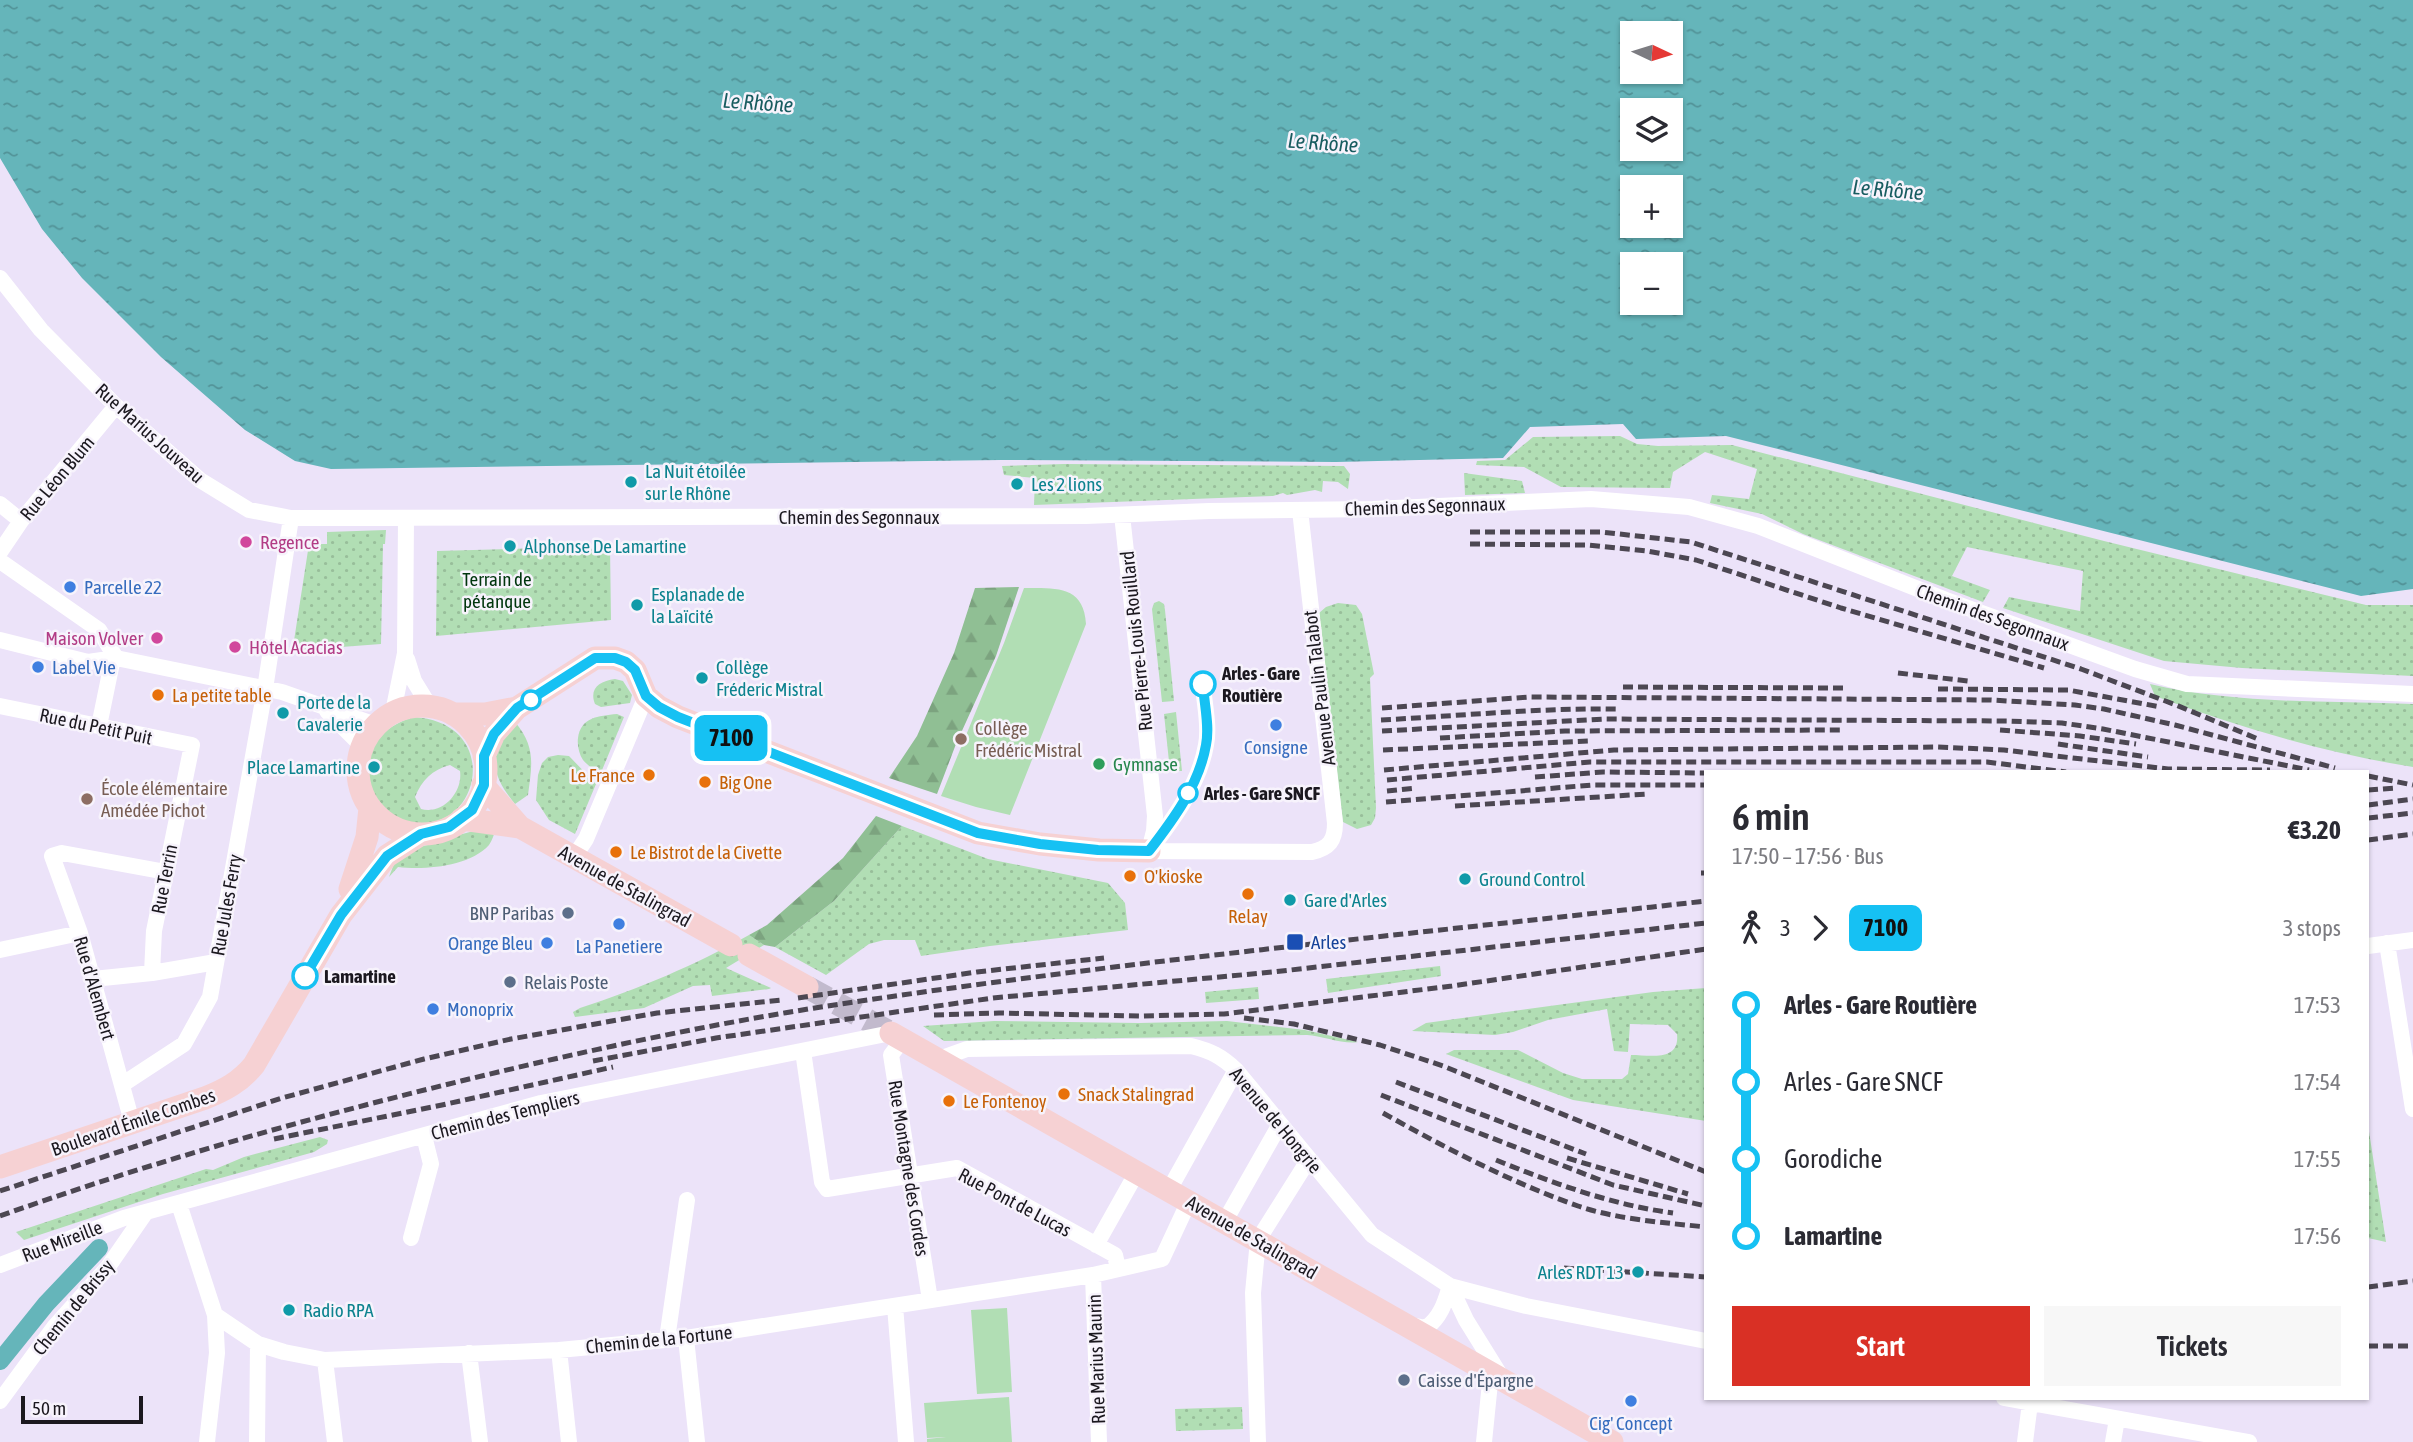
<!DOCTYPE html>
<meta charset="utf-8">
<style>
:root{--surface:#fff;--page:#f7f7f7;--text:#2b2b33;--muted:#7c7c81;--accent:#d93025}
body{margin:0;font-family:"Asap Condensed",sans-serif;background:var(--page);color:var(--text);height:100vh;display:flex;flex-direction:column;font-size:26px;white-space:nowrap}
*{box-sizing:border-box;margin:0}
p{font-size:23px;color:var(--muted)}
.icon{flex:none;width:38px;height:38px;fill:none;stroke:currentColor;stroke-width:2;stroke-linecap:round;stroke-linejoin:round}
.map{position:relative;flex:1;overflow:hidden}
.drawer{position:absolute;left:1704px;top:770px;width:665px;height:630px;display:flex;flex-direction:column;background:var(--surface);border-radius:0px;box-shadow:0 2px 5px #0004}
.drawer>*{flex:none}
.badge{padding:0 14px;border-radius:10px;font-size:24px;line-height:46px}
.needle{width:46px;rotate:94deg}
.tools{position:absolute;left:1620px;top:21px;display:grid;gap:14px}
.tools a{display:grid;place-items:center;width:63px;height:63px;border-radius:0px;background:var(--surface);box-shadow:0 2px 5px #0004;font-size:35px}
.scale{position:absolute;left:21px;bottom:18px;width:122px;box-sizing:border-box;padding-left:7px;border:4px solid #1b181f;border-top:0;font-size:19px;line-height:24px;white-space:nowrap;color:#1b181f;-webkit-text-stroke:5px #f7f3fc;paint-order:stroke}
.map>.badge{position:absolute;translate:-50% -50%;box-shadow:0 0 0 4px #fff}
.legs{display:flex;align-items:center;gap:10px;height:77px;padding:0 28px;font-size:23px}
.legs p{margin-inline-start:auto}
.overview{display:flex;align-items:center;justify-content:space-between;height:119px;padding:0 28px}
h1{font-size:38px;font-weight:600;line-height:52px}
.cta{display:flex;gap:14px;margin-top:auto;padding:14px 28px}
.cta a{flex:1;height:80px;border-radius:0px;background:var(--accent);color:#fff;font-size:28px;font-weight:600;line-height:80px;text-align:center}
.cta a+a{background:var(--page);color:var(--text)}
ul{padding:0 28px;list-style:none}
li{display:flex;align-items:center;gap:24px;height:77px;font-size:26px}
li i{display:grid;place-items:center;width:10px;height:100%;margin:0 9px;background:currentColor}
li i::after{content:'';width:18px;height:18px;margin:-9px;border:5px solid;border-radius:50%;background:var(--surface)}
li p{margin-inline-start:auto}
li:first-child i{background:linear-gradient(#0000 50%,currentColor 0)}
li:last-child i{background:linear-gradient(currentColor 50%,#0000 0)}
.map>svg:first-child{display:block}
.grass{fill:url(#grass-dots);fill-rule:evenodd}
.forest{fill:url(#forest-firs)}
.pitch{fill:#b1deb4}
.water{fill:url(#water-ripples);fill-rule:evenodd}
.lines{fill:none;stroke-linecap:round;stroke-linejoin:round}
.canal{stroke:#65b5ba;stroke-width:18}
.secondary-tunnel{stroke:#c2bacd;stroke-width:23;stroke-dasharray:23 11;stroke-linecap:butt}
.street{stroke:#fff;stroke-width:16}
.secondary{stroke:#f6d1d3;stroke-width:23}
.rail{stroke:#4c4752;stroke-width:5;stroke-dasharray:10 5;stroke-linecap:butt}
.line-1-casing{stroke:#fff;stroke-width:16}
.line-1{stroke:#16c1f3;stroke-width:10}
.culture-dot{fill:#0f9aa8;stroke:#f7f3fc;stroke-width:2.5}
.hotel-dot{fill:#d1479c;stroke:#f7f3fc;stroke-width:2.5}
.shop-dot{fill:#3f7fe0;stroke:#f7f3fc;stroke-width:2.5}
.stop-1-dot{fill:#fff;stroke:#16c1f3;stroke-width:3.5}
.food-dot{fill:#e8710a;stroke:#f7f3fc;stroke-width:2.5}
.education-dot{fill:#8d6e63;stroke:#f7f3fc;stroke-width:2.5}
.leisure-dot{fill:#2e9e5b;stroke:#f7f3fc;stroke-width:2.5}
.service-dot{fill:#5c6f8a;stroke:#f7f3fc;stroke-width:2.5}
.transit-dot{fill:#1a4fb4;stroke:#f7f3fc;stroke-width:2.5}
.labels{text-anchor:middle;stroke-width:5;stroke-linejoin:round;paint-order:stroke}
.street-label{font-size:19px;fill:#1b181f;stroke:#f7f3fc}
.culture-label{font-size:19px;fill:#0d838f;stroke:#f7f3fc;text-anchor:start}
.hotel-label{font-size:19px;fill:#b23c85;stroke:#f7f3fc;text-anchor:start}
.park-label{font-size:19px;fill:#00360d;stroke:#f7f3fc}
.shop-label{font-size:19px;fill:#366cbe;stroke:#f7f3fc;text-anchor:start}
.stop-label{font-size:19px;font-weight:bold;fill:#1b181f;stroke:#f7f3fc;text-anchor:start}
.food-label{font-size:19px;fill:#c56008;stroke:#f7f3fc;text-anchor:start}
.education-label{font-size:19px;fill:#785e54;stroke:#f7f3fc;text-anchor:start}
.leisure-label{font-size:19px;fill:#27864d;stroke:#f7f3fc;text-anchor:start}
.service-label{font-size:19px;fill:#4e5e75;stroke:#f7f3fc;text-anchor:start}
.transit-label{font-size:19px;fill:#164399;stroke:#f7f3fc;text-anchor:start}
.water-label{font-size:21px;font-style:italic;fill:#185c60;stroke:#f7f3fc}
</style>
<div class="map">
<svg width="2413" height="1442" viewBox="0 0 2413 1442">
<defs>
<pattern id="grass-dots" width="8" height="8" patternUnits="userSpaceOnUse" patternTransform="scale(1.75)"><rect width="8" height="8" fill="#b1deb4"/><path d="M2 2h.1M6 6h.1" fill="none" stroke="#98be9a" stroke-width="1.8" stroke-linecap="round"/></pattern>
<pattern id="forest-firs" width="22" height="20" patternUnits="userSpaceOnUse" patternTransform="scale(1.75)"><rect width="22" height="20" fill="#90bf94"/><path d="M5 1l3.5 6h-7zM16 11l3.5 6h-7z" fill="#7ca37f"/></pattern>
<pattern id="water-ripples" width="26" height="14" patternUnits="userSpaceOnUse" patternTransform="scale(1.75)"><rect width="26" height="14" fill="#65b5ba"/><path d="M2 4q2-2 4 0t4 0M15 11q2-2 4 0t4 0" fill="none" stroke="#529297"/></pattern>
</defs>
<rect width="100%" height="100%" fill="#ece3f9"/>
<path class="grass" d="M1620 436 1637 444 1658 446 1732 445 2104 541 2366 605H2413V676L2242 668 2164 661 2003 608 2009 597 2080 611 2083 571 1967 547 1952 576 1990 590 1983 602 1803 534 1762 514 1710 503 1712 495 1749 499 1757 469 1705 452 1673 472 1670 488 1561 487 1524 467 1476 465 1477 461 1505 460 1533 437Z
M1064 464 1344 466 1350 474 1348 489 1338 482 1323 481 1322 492 1315 490 1287 495 1283 493 1273 496 1034 505 1035 478 1004 475 1002 466Z
M1464 473 1522 481 1525 493 1465 495Z
M386 530 385 544H383L381 644 328 648 327 643 318 644V649L306 651 293 647 309 544H327V532Z
M610 546 611 620 436 636 437 551Z
M1159 601 1164 604 1165 610 1174 701 1162 702 1152 609 1154 603Z
M1338 603 1356 605 1362 614 1374 674 1370 678 1376 808 1375 818 1371 825 1357 829 1343 822 1319 621V613L1326 607Z
M615 679 623 681 632 695 630 703 601 707 595 704C589 689 599 681 615 679Z
M2150 684C2235 704 2326 701 2413 704V767C2324 753 2239 727 2155 696Z
M1176 712 1182 771H1170L1164 714Z
M617 714 624 717 600 775C595 770 587 765 583 760 579 754 577 745 578 738 581 717 598 716 617 714Z
M414 717C506 723 480 841 405 821 392 818 379 807 373 794 357 756 377 728 414 717ZM450 765 460 771C463 792 443 815 421 809L415 797C422 780 432 770 450 765Z
M515 722C536 747 532 765 528 795L515 804C503 789 491 772 496 751 499 742 510 731 515 722Z
M558 755 569 756 596 784 575 834 549 820 536 800 538 775 542 763 548 757Z
M902 826 988 859 1108 883 1125 903 1128 930 990 946 921 956 915 940H884L869 944 826 975 775 947 834 901Z
M481 829H496C494 834 492 841 489 845 469 867 425 870 398 867L389 877 397 856 423 846 438 843 455 836Z
M749 935 764 945 726 968 771 988 769 989 712 996 710 985 693 986 644 1008 575 1017 573 1012 580 1008C641 988 693 966 749 935Z
M1440 966 1441 976 1328 993 1326 979Z
M1258 987 1259 999 1206 1003 1205 992Z
M1706 988V1121L1573 1100 1446 1054 1454 1050H1518L1563 1073 1582 1079H1622L1628 1074 1631 1055C1650 1055 1680 1062 1677 1034L1668 1025 1630 1024 1628 1052 1614 1051 1607 1009 1548 1020 1513 1032 1495 1035 1412 1031 1426 1023 1653 992Z
M994 1021 1139 1023 1227 1021 1305 1030 1358 1042C1345 1045 1322 1036 1307 1035L944 1041 923 1026Z
M2368 1125 2386 1242 2368 1238Z
M320 1137 328 1140 327 1144 314 1152 163 1194 24 1240 16 1232 206 1169 213 1170 244 1157Z
M1242 1407 1243 1429 1176 1431 1175 1409Z"/>
<path class="forest" d="M1019 587 996 656 956 744 937 794 889 778 917 736 954 653 975 588Z
M876 816 902 826 834 901 775 947 764 945 749 935 767 925 843 858Z"/>
<path class="pitch" d="M1024 588C1055 588 1084 585 1086 624L1010 815 976 807 941 796 1004 643Z
M1007 1308 1012 1392 977 1394 971 1310Z
M1009 1397 1012 1442H927V1439L946 1437 927 1438 924 1403Z"/>
<path class="water" d="M0 0H2413V589L2361 596 1726 436 1636 439 1623 424 1530 427 1503 458 1336 462 1001 460 331 469 295 461 245 430 161 357 82 278 42 229 0 158ZM1633 33H1671V72H1633ZM1633 110H1671V149H1633ZM1633 187H1671V226H1633ZM1633 264H1671V303H1633Z"/>
<g class="lines">
<path class="canal" d="M0 1361 46 1304 99 1248"/>
<path class="secondary-tunnel" d="M807 987 891 1033"/>
<path class="street" d="M0 278 41 330 116 406 200 480 249 510 291 518 1086 516 1209 511 1373 509 1591 499 1689 507 1758 526 1946 600 2135 669 2187 684 2413 694
M0 504 21 521
M1122 515 1155 816 1154 831 1149 851 1312 852C1329 848 1335 841 1335 823L1300 510
M0 552 21 521 116 406
M0 561 99 630 116 658
M0 640 88 662 116 658 282 692 376 725
M407 659 414 681 430 707
M0 706 192 745 154 931 152 973
M327 711 362 746
M393 712 405 653 406 518
M99 726 113 658
M574 857 586 839 646 696
M2387 943 2413 1109
M2368 946 2413 940
M0 950 80 933
M93 979 152 973 216 962
M903 1039 891 1055 930 1300
M803 1051 822 1182 827 1189 957 1168 1115 1255 1118 1269
M939 1059 967 1049 1191 1046C1211 1051 1221 1056 1236 1070L1372 1235 1450 1286 1526 1306 1706 1341
M123 1084 184 1044 210 997 265 689 291 518
M132 1122 80 933 52 856 62 853 166 872
M1169 1190 1236 1070
M179 1204 215 1315 258 1344 284 1352 325 1360 559 1350 686 1338 1093 1275 1162 1259 1189 1201
M1225 1221 1280 1124
M411 1238 431 1164 424 1136
M1096 1245 1137 1172
M0 1265 124 1218 541 1103 891 1033
M1093 1275 1099 1442
M1450 1286 1466 1320 1502 1378
M895 1306 906 1442
M1411 1325 1426 1328C1441 1317 1445 1302 1450 1286
M686 1338 697 1442
M667 1339 687 1200
M559 1350 569 1442
M469 1353 480 1442
M325 1360 335 1442
M2004 1398 2249 1442
M0 1401 55 1326 108 1267 146 1212
M207 1442 217 1353 215 1315
M257 1442 258 1344
M1258 1442 1253 1293 1258 1240 1309 1159
M1484 1442 1491 1373
M2025 1442 2030 1403
M2113 1442 2117 1419"/>
<path class="secondary" d="M358 770a64 64 0 1 1 128 0a64 64 0 1 1-128 0Z
M453 714H485L517 708 595 658H615L626 662 635 670 646 696 659 707 678 717 978 833 1040 844 1099 850 1149 851
M484 756 494 734 517 708
M483 785 520 827 731 945
M462 819 520 827
M350 889 367 837 370 808
M749 955 807 987
M891 1033 1612 1442
M0 1167 205 1098C225 1090 240 1082 254 1065L341 915 387 856 421 834"/>
<path class="rail" d="M1470 532H1601L1691 542 2081 669 2176 705 2258 739
M1470 544 1587 545 1647 551 1696 560 1841 608 2044 668
M1898 673 1968 681
M1623 687 1844 688
M1938 689 2068 690 2161 707
M1382 708 1530 697 1991 700 2075 705 2104 709 2175 725 2335 768
M1381 720C1459 716 1537 708 1616 709
M2000 730 2080 736 2136 744
M1382 731 1605 719 2007 721 2062 723 2103 729 2309 770
M1440 738 1565 731 1843 730
M2058 744 2148 757
M1383 750 1589 741
M1384 770 1614 750 1938 747 2004 750 2168 769 2270 770
M2368 776 2413 785
M1535 777 1603 772 1706 773
M1387 780 1590 762H1987L2066 772
M2368 790 2396 788
M1387 791 1416 788
M1386 802 1592 785H1706
M2368 805 2413 799
M1455 806 1647 794
M2368 818 2413 813
M2368 840 2413 834
M1701 873H1706
M798 998 977 972 1104 958
M934 1015 999 1013 1140 1016 1224 1014 1452 986 1706 949
M1244 1018 1294 1024 1380 1045 1443 1066 1706 1172
M593 1061 716 1038 993 998 1273 972 1706 923
M1396 1082 1586 1154
M1381 1095 1613 1185 1706 1206
M1383 1113C1446 1148 1510 1182 1578 1206 1615 1219 1667 1223 1706 1227
M274 1139 442 1105 613 1067
M1567 1158 1688 1194
M1496 1160C1553 1183 1612 1205 1673 1213
M0 1191 282 1098 424 1059 511 1039 657 1013 781 1000
M0 1216C151 1162 305 1119 461 1081 580 1052 700 1026 821 1007 1115 962 1411 934 1706 901
M1564 1268 1706 1277
M2368 1287 2413 1281
M2368 1346H2413"/>
</g>
<g class="lines">
<g class="line-1-casing">
<path id="line-1" d="M305 976 341 915 387 856 421 834 449 827 472 810 484 785V756L494 734 517 708 595 658H615L626 662 635 670 646 696 659 707 678 717 978 833 1040 844 1098 850 1149 851C1173 820 1199 785 1206 745 1210 726 1204 704 1203 684"/>
</g>
<use href="#line-1" class="line-1"/>
</g>
<g class="culture-dot">
<circle cx="631" cy="482" r="7"/>
<circle cx="1017" cy="484" r="7"/>
<circle cx="510" cy="546" r="7"/>
<circle cx="637" cy="605" r="7"/>
<circle cx="702" cy="678" r="7"/>
<circle cx="283" cy="713" r="7"/>
<circle cx="374" cy="767" r="7"/>
<circle cx="1465" cy="879" r="7"/>
<circle cx="1290" cy="900" r="7"/>
<circle cx="1638" cy="1272" r="7"/>
<circle cx="289" cy="1310" r="7"/>
</g>
<g class="hotel-dot">
<circle cx="246" cy="542" r="7"/>
<circle cx="157" cy="638" r="7"/>
<circle cx="235" cy="647" r="7"/>
</g>
<g class="shop-dot">
<circle cx="70" cy="587" r="7"/>
<circle cx="38" cy="667" r="7"/>
<circle cx="1276" cy="725" r="7"/>
<circle cx="619" cy="924" r="7"/>
<circle cx="547" cy="943" r="7"/>
<circle cx="433" cy="1009" r="7"/>
<circle cx="1631" cy="1401" r="7"/>
</g>
<g class="stop-1-dot">
<circle cx="1203" cy="684" r="12"/>
<circle cx="531" cy="700" r="9"/>
<circle cx="1188" cy="793" r="9"/>
<circle cx="305" cy="976" r="12"/>
</g>
<g class="food-dot">
<circle cx="158" cy="695" r="7"/>
<circle cx="649" cy="775" r="7"/>
<circle cx="705" cy="782" r="7"/>
<circle cx="616" cy="852" r="7"/>
<circle cx="1130" cy="876" r="7"/>
<circle cx="1248" cy="894" r="7"/>
<circle cx="1064" cy="1094" r="7"/>
<circle cx="949" cy="1101" r="7"/>
</g>
<g class="education-dot">
<circle cx="961" cy="739" r="7"/>
<circle cx="87" cy="799" r="7"/>
</g>
<circle class="leisure-dot" cx="1099" cy="764" r="7"/>
<g class="service-dot">
<circle cx="568" cy="913" r="7"/>
<circle cx="510" cy="982" r="7"/>
<circle cx="1404" cy="1380" r="7"/>
</g>
<rect class="transit-dot" x="1286" y="933" width="18" height="18" rx="3.5"/>
<g class="labels">
<g class="street-label">
<text transform="translate(150 433) rotate(42)" y="7">Rue Marius Jouveau</text>
<text transform="translate(57 478) rotate(-50)" y="7">Rue Léon Blum</text>
<text transform="translate(1425 506) rotate(-2)" y="7">Chemin des Segonnaux</text>
<text x="859" y="524">Chemin des Segonnaux</text>
<text transform="translate(1993 617) rotate(20)" y="7">Chemin des Segonnaux</text>
<text transform="translate(1136 641) rotate(-96)" y="7">Rue Pierre-Louis Rouillard</text>
<text transform="translate(1319 688) rotate(-97)" y="7">Avenue Paulin Talabot</text>
<text transform="translate(96 726) rotate(12)" y="7">Rue du Petit Puit</text>
<text transform="translate(164 879) rotate(-79)" y="7">Rue Terrin</text>
<text transform="translate(625 886) rotate(29)" y="7">Avenue de Stalingrad</text>
<text transform="translate(226 905) rotate(-80)" y="7">Rue Jules Ferry</text>
<text transform="translate(95 988) rotate(74)" y="7">Rue d'Alembert</text>
<text transform="translate(505 1115) rotate(-14)" y="7">Chemin des Templiers</text>
<text transform="translate(1276 1120) rotate(50)" y="7">Avenue de Hongrie</text>
<text transform="translate(133 1122) rotate(-19)" y="7">Boulevard Émile Combes</text>
<text transform="translate(909 1168) rotate(81)" y="7">Rue Montagne des Cordes</text>
<text transform="translate(1015 1202) rotate(28)" y="7">Rue Pont de Lucas</text>
<text transform="translate(1252 1237) rotate(30)" y="7">Avenue de Stalingrad</text>
<text transform="translate(62 1241) rotate(-21)" y="7">Rue Mireille</text>
<text transform="translate(73 1307) rotate(-51)" y="7">Chemin de Brissy</text>
<text transform="translate(659 1339) rotate(-6)" y="7">Chemin de la Fortune</text>
<text transform="translate(1096 1359) rotate(-92)" y="7">Rue Marius Maurin</text>
</g>
<g class="culture-label">
<text x="645" y="478">La Nuit étoilée<tspan x="645" dy="22">sur le Rhône</tspan></text>
<text x="1031" y="491">Les 2 lions</text>
<text x="524" y="553">Alphonse De Lamartine</text>
<text x="651" y="601">Esplanade de<tspan x="651" dy="22">la Laïcité</tspan></text>
<text x="716" y="674">Collège<tspan x="716" dy="22">Fréderic Mistral</tspan></text>
<text x="297" y="709">Porte de la<tspan x="297" dy="22">Cavalerie</tspan></text>
<text x="360" y="774" text-anchor="end">Place Lamartine</text>
<text x="1479" y="886">Ground Control</text>
<text x="1304" y="907">Gare d'Arles</text>
<text x="1624" y="1279" text-anchor="end">Arles RDT 13</text>
<text x="303" y="1317">Radio RPA</text>
</g>
<g class="hotel-label">
<text x="260" y="549">Regence</text>
<text x="143" y="645" text-anchor="end">Maison Volver</text>
<text x="249" y="654">Hôtel Acacias</text>
</g>
<g class="park-label">
<text x="497" y="586">Terrain de<tspan x="497" dy="22">pétanque</tspan></text>
</g>
<g class="shop-label">
<text x="84" y="594">Parcelle 22</text>
<text x="52" y="674">Label Vie</text>
<text x="1276" y="754" text-anchor="middle">Consigne</text>
<text x="533" y="950" text-anchor="end">Orange Bleu</text>
<text x="619" y="953" text-anchor="middle">La Panetiere</text>
<text x="447" y="1016">Monoprix</text>
<text x="1631" y="1430" text-anchor="middle">Cig' Concept</text>
</g>
<g class="stop-label">
<text x="1222" y="680">Arles - Gare<tspan x="1222" dy="22">Routière</tspan></text>
<text x="1204" y="800">Arles - Gare SNCF</text>
<text x="324" y="983">Lamartine</text>
</g>
<g class="food-label">
<text x="172" y="702">La petite table</text>
<text x="635" y="782" text-anchor="end">Le France</text>
<text x="719" y="789">Big One</text>
<text x="630" y="859">Le Bistrot de la Civette</text>
<text x="1144" y="883">O'kioske</text>
<text x="1248" y="923" text-anchor="middle">Relay</text>
<text x="1078" y="1101">Snack Stalingrad</text>
<text x="963" y="1108">Le Fontenoy</text>
</g>
<g class="education-label">
<text x="975" y="735">Collège<tspan x="975" dy="22">Frédéric Mistral</tspan></text>
<text x="101" y="795">École élémentaire<tspan x="101" dy="22">Amédée Pichot</tspan></text>
</g>
<g class="leisure-label">
<text x="1113" y="771">Gymnase</text>
</g>
<g class="service-label">
<text x="554" y="920" text-anchor="end">BNP Paribas</text>
<text x="524" y="989">Relais Poste</text>
<text x="1418" y="1387">Caisse d'Épargne</text>
</g>
<g class="transit-label">
<text x="1311" y="949">Arles</text>
</g>
<g class="water-label">
<text transform="translate(758 103) rotate(4)" y="7">Le Rhône</text>
<text transform="translate(1323 143) rotate(4)" y="7">Le Rhône</text>
<text transform="translate(1888 190) rotate(5)" y="7">Le Rhône</text>
</g>
</g>
</svg>
<div class="tools">
<a><svg class="needle" viewBox="-14 -14 28 28"><path d="M0-13l5 13h-10z" fill="#e53935"/><path d="M0 13l5-13h-10z" fill="#7c7c81"/></svg></a>
<a><svg class="icon" aria-label="layers" viewBox="0 0 24 24"><path d="M12 4l9 5-9 5-9-5zM3 14l9 5 9-5"/></svg></a>
<a>+</a>
<a>−</a>
</div>
<div class="scale">50 m</div>
<b class="badge" style="left:731px;top:738px;background:#16c1f3;color:#111">7100</b>
<section class="drawer">
<div class="overview"><div><h1>6 min</h1><p>17:50 – 17:56 · Bus</p></div><b>€3.20</b></div>
<div class="legs"><svg class="icon" aria-label="walk" viewBox="0 0 24 24"><circle cx="13" cy="4" r="2"/><path d="M13 8l-2 6 4 7M11 14l-3 7M7 12l3-4h3l4 4"/></svg>3<svg class="icon" aria-label="forward" viewBox="0 0 24 24"><path d="M9 5l7 7-7 7"/></svg><b class="badge" style="background:#16c1f3;color:#111">7100</b><p>3 stops</p></div>
<ul>
<li><i style="color:#16c1f3"></i><b>Arles - Gare Routière</b><p>17:53</p></li>
<li><i style="color:#16c1f3"></i><span>Arles - Gare SNCF</span><p>17:54</p></li>
<li><i style="color:#16c1f3"></i><span>Gorodiche</span><p>17:55</p></li>
<li><i style="color:#16c1f3"></i><b>Lamartine</b><p>17:56</p></li>
</ul>
<div class="cta"><a>Start</a><a>Tickets</a></div>
</section>
</div>
